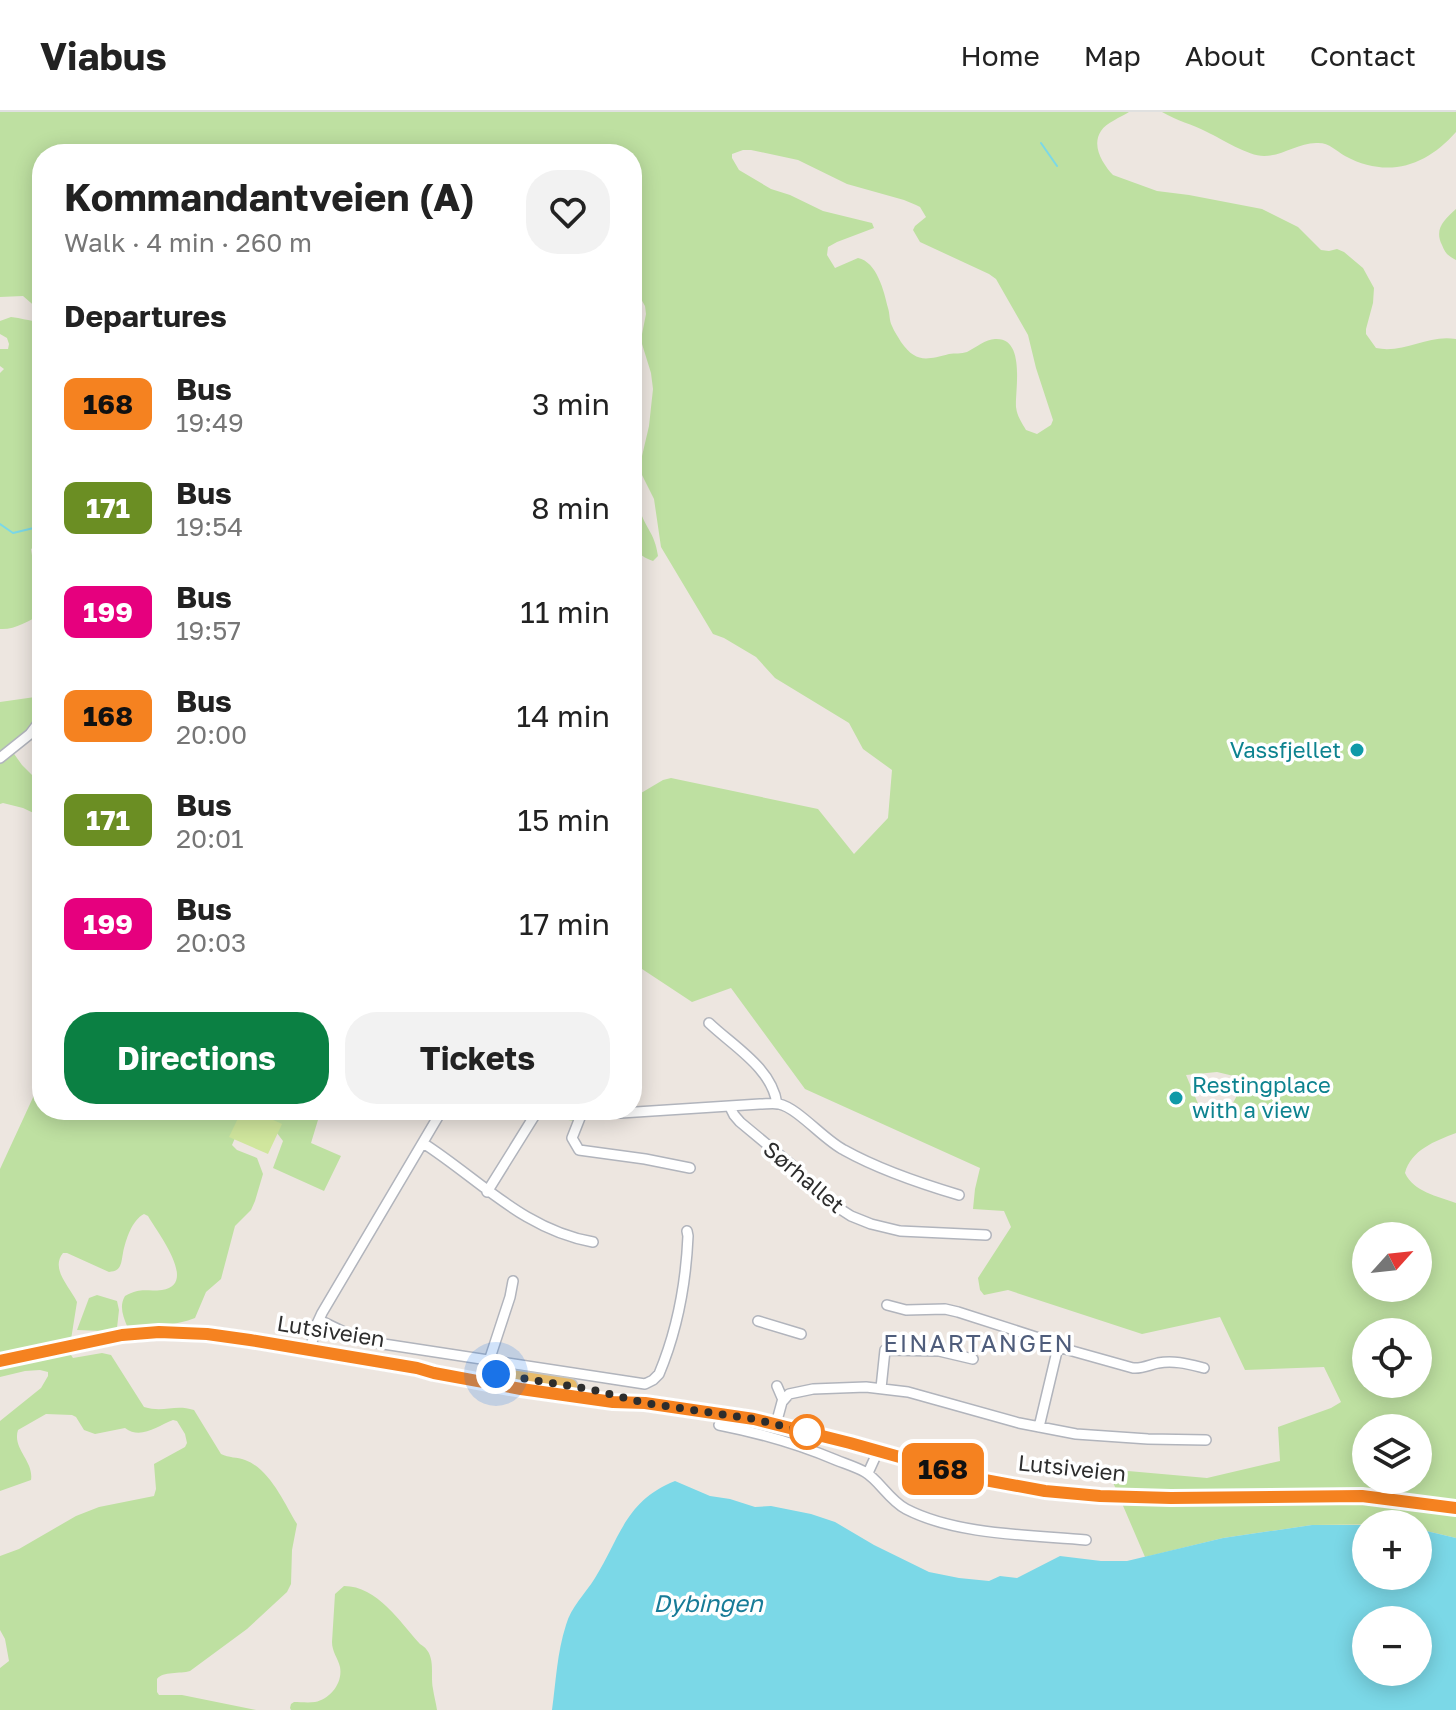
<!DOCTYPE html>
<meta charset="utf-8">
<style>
:root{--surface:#fff;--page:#f2f2f2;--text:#222;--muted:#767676;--line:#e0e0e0;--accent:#0b8043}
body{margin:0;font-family:"Golos Text",sans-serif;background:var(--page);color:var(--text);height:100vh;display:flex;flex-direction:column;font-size:30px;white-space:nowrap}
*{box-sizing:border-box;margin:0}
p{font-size:26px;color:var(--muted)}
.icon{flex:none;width:44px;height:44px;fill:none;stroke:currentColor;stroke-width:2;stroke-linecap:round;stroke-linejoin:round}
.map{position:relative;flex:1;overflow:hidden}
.details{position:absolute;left:32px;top:32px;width:610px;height:976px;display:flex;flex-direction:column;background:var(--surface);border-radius:32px;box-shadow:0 4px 20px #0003}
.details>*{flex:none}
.badge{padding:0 16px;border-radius:12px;font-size:28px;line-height:52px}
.needle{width:52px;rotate:63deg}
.tools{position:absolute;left:1352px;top:1110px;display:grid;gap:16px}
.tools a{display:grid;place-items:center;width:80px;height:80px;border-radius:50%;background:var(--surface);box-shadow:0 4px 20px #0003;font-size:40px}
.you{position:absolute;width:40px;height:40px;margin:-20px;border:6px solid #fff;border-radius:50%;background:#1a73e8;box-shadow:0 0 0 12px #1a73e833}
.map>.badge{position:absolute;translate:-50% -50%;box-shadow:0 0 0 4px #fff}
h2{padding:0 32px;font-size:30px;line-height:72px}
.round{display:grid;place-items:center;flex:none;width:84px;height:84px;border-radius:32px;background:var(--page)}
.summary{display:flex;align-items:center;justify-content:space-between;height:136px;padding:0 32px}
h1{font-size:38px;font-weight:700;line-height:60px}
.cta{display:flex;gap:16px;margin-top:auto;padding:16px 32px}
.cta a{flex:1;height:92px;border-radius:32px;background:var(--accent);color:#fff;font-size:32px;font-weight:700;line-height:92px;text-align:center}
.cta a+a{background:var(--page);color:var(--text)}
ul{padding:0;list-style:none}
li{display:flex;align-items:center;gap:24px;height:104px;padding:0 32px}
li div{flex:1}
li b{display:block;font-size:30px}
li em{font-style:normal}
li .badge{min-width:88px;font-weight:700;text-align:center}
header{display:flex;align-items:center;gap:48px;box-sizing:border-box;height:112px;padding:0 40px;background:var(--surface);border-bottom:2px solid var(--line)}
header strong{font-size:38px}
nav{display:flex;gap:44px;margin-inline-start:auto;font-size:28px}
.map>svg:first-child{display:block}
.green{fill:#bee0a1;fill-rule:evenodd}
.pitch{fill:#d0e69d}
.water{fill:#7bd8e7;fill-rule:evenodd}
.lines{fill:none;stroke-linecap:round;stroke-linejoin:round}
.stream{stroke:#7bd8e7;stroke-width:2}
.street-casing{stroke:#b1b4bc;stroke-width:12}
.primary-casing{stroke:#c4c4c4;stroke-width:17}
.street{stroke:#fff;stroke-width:9}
.primary{stroke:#e8bb6a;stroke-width:14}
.line-casing{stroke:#fff;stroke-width:18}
.line{stroke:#f58220;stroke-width:12}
.walk{stroke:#2d2d2d;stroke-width:8;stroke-dasharray:0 14.4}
.culture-dot{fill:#0f9aa8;stroke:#fff;stroke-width:3}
.stop-dot{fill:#fff;stroke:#f58220;stroke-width:4}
.labels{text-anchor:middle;stroke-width:7;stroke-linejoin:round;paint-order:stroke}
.culture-label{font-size:22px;fill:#0d838f;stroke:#fff;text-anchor:end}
.street-label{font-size:22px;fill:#2d2d2d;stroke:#fff}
.neighbourhood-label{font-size:24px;letter-spacing:2px;fill:#4f5d7b;stroke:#fff}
.water-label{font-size:24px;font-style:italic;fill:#177b97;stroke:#fff}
</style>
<header>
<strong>Viabus</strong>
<nav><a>Home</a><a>Map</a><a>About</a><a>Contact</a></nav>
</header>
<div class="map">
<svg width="1456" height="1598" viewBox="0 0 1456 1598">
<rect width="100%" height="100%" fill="#ede6e0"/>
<path class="green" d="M0 0H1129C1121 5 1106 11 1101 19 1091 34 1103 52 1113 63L1157 79 1189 83 1262 97 1298 115 1321 138 1329 139 1337 137 1344 140 1363 156 1374 176 1373 191 1366 217V222L1376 236C1404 242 1428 222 1456 227V1021C1435 1029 1411 1038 1405 1061 1414 1080 1437 1084 1456 1091V1426L1418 1417V1412L1312 1413 1223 1426 1145 1445 1109 1361 1128 1359 1207 1366 1280 1349 1278 1315 1331 1296 1341 1290 1324 1255 1245 1258 1220 1205 1142 1222 1008 1178 984 1183 980 1178 978 1166 1011 1115 1004 1099 973 1097 975 1077 980 1056 805 977 731 876 692 890 639 855 632 882V697L636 684 663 668 671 666 818 697 854 742 888 706 892 658 863 637 849 611 775 566 756 545 724 526 713 522 661 435 654 387 639 357 649 314 653 277 651 261 642 232V222L646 202 645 194 637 180 632 176V42H42V196L38 197 23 184 0 185ZM743 38H751L798 48 847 72 904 88 916 93 920 95 926 105 915 114 913 118 920 130 989 162 996 167 1028 223 1036 256 1053 308 1051 313 1037 322 1026 318C1022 311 1017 304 1016 295 1015 278 1026 225 995 227 986 227 975 236 967 240 961 242 955 241 949 242 926 248 916 251 901 230 898 225 894 219 892 214 889 208 890 202 888 196 884 179 877 150 858 146L835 156 827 143 828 135 837 130 874 116 872 111 823 99 790 83 771 77 739 58 732 46V42ZM1217 960 1238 965C1243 980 1232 993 1223 1004L1199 994 1186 963ZM1366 1124H1418V1176H1366ZM1366 1220H1418V1272H1366ZM1366 1316H1418V1368H1366Z
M1162 0H1456V20C1426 54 1388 67 1345 44 1336 39 1330 31 1318 31 1299 30 1283 44 1264 44 1248 44 1222 27 1207 20 1192 12 1177 9 1162 0Z
M1456 97V148C1448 144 1445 141 1442 133 1434 117 1444 108 1456 97Z
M11 205C22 206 31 210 42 209V430L31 437 33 450 38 458 42 459V502C28 509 15 518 0 517V261L4 257 0 254V237H8L9 232 7 226 0 222V209Z
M632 380C639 387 637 390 640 398 645 416 655 421 658 444L653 449C629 440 632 429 633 407 634 398 632 389 632 380Z
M42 584V602L12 639 22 653 42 673V705L23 696 3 691 0 692V590Z
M42 966V998H321L311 1031 341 1044 324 1079 273 1056 283 1029 274 1017 242 1010 232 1033 237 1038 257 1046 263 1062 255 1089 251 1098 235 1114 221 1167 206 1180 195 1206C172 1215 151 1214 127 1214 123 1204 119 1194 125 1184 142 1175 145 1180 162 1178 199 1173 157 1120 148 1104L144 1102C132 1108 126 1127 123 1141 122 1145 122 1150 120 1154 117 1159 115 1159 109 1160L67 1141H63C50 1157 70 1175 77 1190L69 1240 73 1246 102 1241 111 1243 144 1295C164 1301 174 1292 194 1298L221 1342C229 1346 237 1345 245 1348 270 1357 284 1391 297 1412L292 1438 291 1472 287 1480 247 1517 190 1559C180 1562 163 1559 157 1567V1580L159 1583H182L256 1598H0V1556L9 1549 5 1527 0 1518V1444L19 1437 76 1404 99 1395 154 1384 156 1377 154 1352 185 1335 187 1331 185 1322 177 1309 173 1308C157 1314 141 1328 125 1316L95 1322 84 1318 76 1305 72 1303 46 1302 18 1318C12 1337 34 1349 31 1368L0 1379V1309L41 1276 48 1264V1260L40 1258 25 1259 0 1265V1057Z
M497 998H588L585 1003 574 1009 546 1004H533L526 999Z
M97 1183 117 1189 119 1198 117 1216 102 1219 77 1218 89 1186Z
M344 1474C377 1474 400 1510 420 1532 437 1542 430 1560 433 1577 434 1584 436 1591 437 1598H291L290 1596 291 1592 294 1590C300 1590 308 1591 315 1590 330 1587 343 1571 340 1555 338 1546 332 1540 332 1530L335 1482Z"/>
<path class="pitch" d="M242 998H251L282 1012 268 1042 229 1025Z"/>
<path class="water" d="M675 1369 710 1384 730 1387 755 1395 771 1394 811 1402 835 1410 874 1433 929 1460 959 1466 989 1469 1000 1464 1017 1466 1060 1444 1101 1449H1127L1223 1426 1312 1413H1366V1464H1418V1417L1456 1426V1598H552C556 1569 557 1541 566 1513 571 1495 585 1482 595 1466 620 1426 625 1389 675 1369ZM1366 1508H1418V1560H1366Z"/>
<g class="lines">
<path class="stream" d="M1041 31 1057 54
M0 412 13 421 42 414"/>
<g class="street-casing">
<path id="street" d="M0 646 30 622 42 606
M632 896 634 905 632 911
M709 911C733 934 772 956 777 992
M730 995 734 1003 740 1010 793 1054 820 1084 851 1104 871 1112 900 1119 986 1123
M583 998 572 1026 579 1038 645 1047 690 1056
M596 998 621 1001 760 992C766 992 773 991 779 992 798 996 824 1028 844 1038 878 1057 922 1072 959 1083
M423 1031C479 1067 524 1118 593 1130
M487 1080 538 998
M887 1193 906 1198 945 1197 958 1200 1045 1228 1058 1235 1133 1256C1142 1257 1149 1253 1158 1251 1174 1248 1188 1252 1204 1256
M319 1208 346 1221 377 1231 645 1272 653 1268 659 1262C677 1219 686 1170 688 1124L687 1119
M758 1209 801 1222
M310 1239 316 1214 322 1201 442 998
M489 1249 510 1185 513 1169
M777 1274 783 1288
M881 1276 885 1238 939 1239 973 1247
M776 1312 782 1290 789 1282 813 1277 866 1275 908 1280 1019 1311 1076 1322 1148 1327 1206 1328
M719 1313C760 1321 798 1332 836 1348 846 1352 856 1355 865 1360 879 1368 889 1388 906 1397 956 1423 1030 1423 1086 1428
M1039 1315 1058 1235
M868 1361 878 1339"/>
</g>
<g class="primary-casing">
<path id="primary" d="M0 1249 122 1223 159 1220 207 1222 250 1228 417 1256 434 1261 521 1277 613 1290 645 1291 754 1307 850 1331 974 1366 1045 1379 1100 1384 1171 1386 1362 1384 1456 1396
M484 1261 570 1274"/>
</g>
<use href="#street" class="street"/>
<use href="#primary" class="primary"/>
</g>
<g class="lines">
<g class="line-casing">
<path id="line" d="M0 1249 122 1223 159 1220 207 1222 250 1228 417 1256 434 1261 521 1277 613 1290 645 1291 754 1307 850 1331 974 1366 1045 1379 1100 1384 1171 1386 1362 1384 1456 1396"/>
</g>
<use href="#line" class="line"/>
<path class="walk" d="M496 1262 589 1277 645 1291 754 1307 807 1320"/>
</g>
<g class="culture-dot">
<circle cx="1357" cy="638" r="8"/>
<circle cx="1176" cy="986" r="8"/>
</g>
<circle class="stop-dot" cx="807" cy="1320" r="16"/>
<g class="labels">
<g class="culture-label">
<text x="1341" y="646">Vassfjellet</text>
<text x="1192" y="981" text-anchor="start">Restingplace<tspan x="1192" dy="25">with a view</tspan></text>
</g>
<g class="street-label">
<text transform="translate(804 1065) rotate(40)" y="8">Sørhallet</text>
<text transform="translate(331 1219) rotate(9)" y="8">Lutsiveien</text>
<text transform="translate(1072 1356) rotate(6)" y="8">Lutsiveien</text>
</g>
<g class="neighbourhood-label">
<text x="979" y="1240">EINARTANGEN</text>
</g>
<g class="water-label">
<text x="708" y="1500">Dybingen</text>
</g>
</g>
</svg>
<div class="tools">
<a><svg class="needle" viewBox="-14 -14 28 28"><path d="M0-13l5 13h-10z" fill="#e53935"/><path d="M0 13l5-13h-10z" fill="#767676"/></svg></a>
<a><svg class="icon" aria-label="locate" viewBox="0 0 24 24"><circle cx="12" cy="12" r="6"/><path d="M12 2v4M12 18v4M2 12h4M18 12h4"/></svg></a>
<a><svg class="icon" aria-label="layers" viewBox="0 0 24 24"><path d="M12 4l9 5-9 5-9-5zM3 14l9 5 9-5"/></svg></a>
<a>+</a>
<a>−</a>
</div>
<div class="you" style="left:496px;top:1262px"></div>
<b class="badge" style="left:943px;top:1357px;background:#f58220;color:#111">168</b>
<section class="details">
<div class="summary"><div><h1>Kommandantveien (A)</h1><p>Walk · 4 min · 260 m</p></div><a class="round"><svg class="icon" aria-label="heart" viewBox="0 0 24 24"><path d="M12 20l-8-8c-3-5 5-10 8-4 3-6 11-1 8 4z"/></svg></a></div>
<h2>Departures</h2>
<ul>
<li><span class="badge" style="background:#f58220;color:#111">168</span><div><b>Bus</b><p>19:49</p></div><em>3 min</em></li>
<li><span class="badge" style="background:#6b8e23;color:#fff">171</span><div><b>Bus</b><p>19:54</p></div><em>8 min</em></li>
<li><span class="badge" style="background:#e6007e;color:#fff">199</span><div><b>Bus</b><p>19:57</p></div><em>11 min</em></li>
<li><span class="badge" style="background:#f58220;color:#111">168</span><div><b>Bus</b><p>20:00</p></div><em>14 min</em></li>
<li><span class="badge" style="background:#6b8e23;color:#fff">171</span><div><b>Bus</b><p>20:01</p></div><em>15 min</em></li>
<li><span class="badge" style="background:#e6007e;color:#fff">199</span><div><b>Bus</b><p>20:03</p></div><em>17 min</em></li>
</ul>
<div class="cta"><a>Directions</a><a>Tickets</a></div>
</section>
</div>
